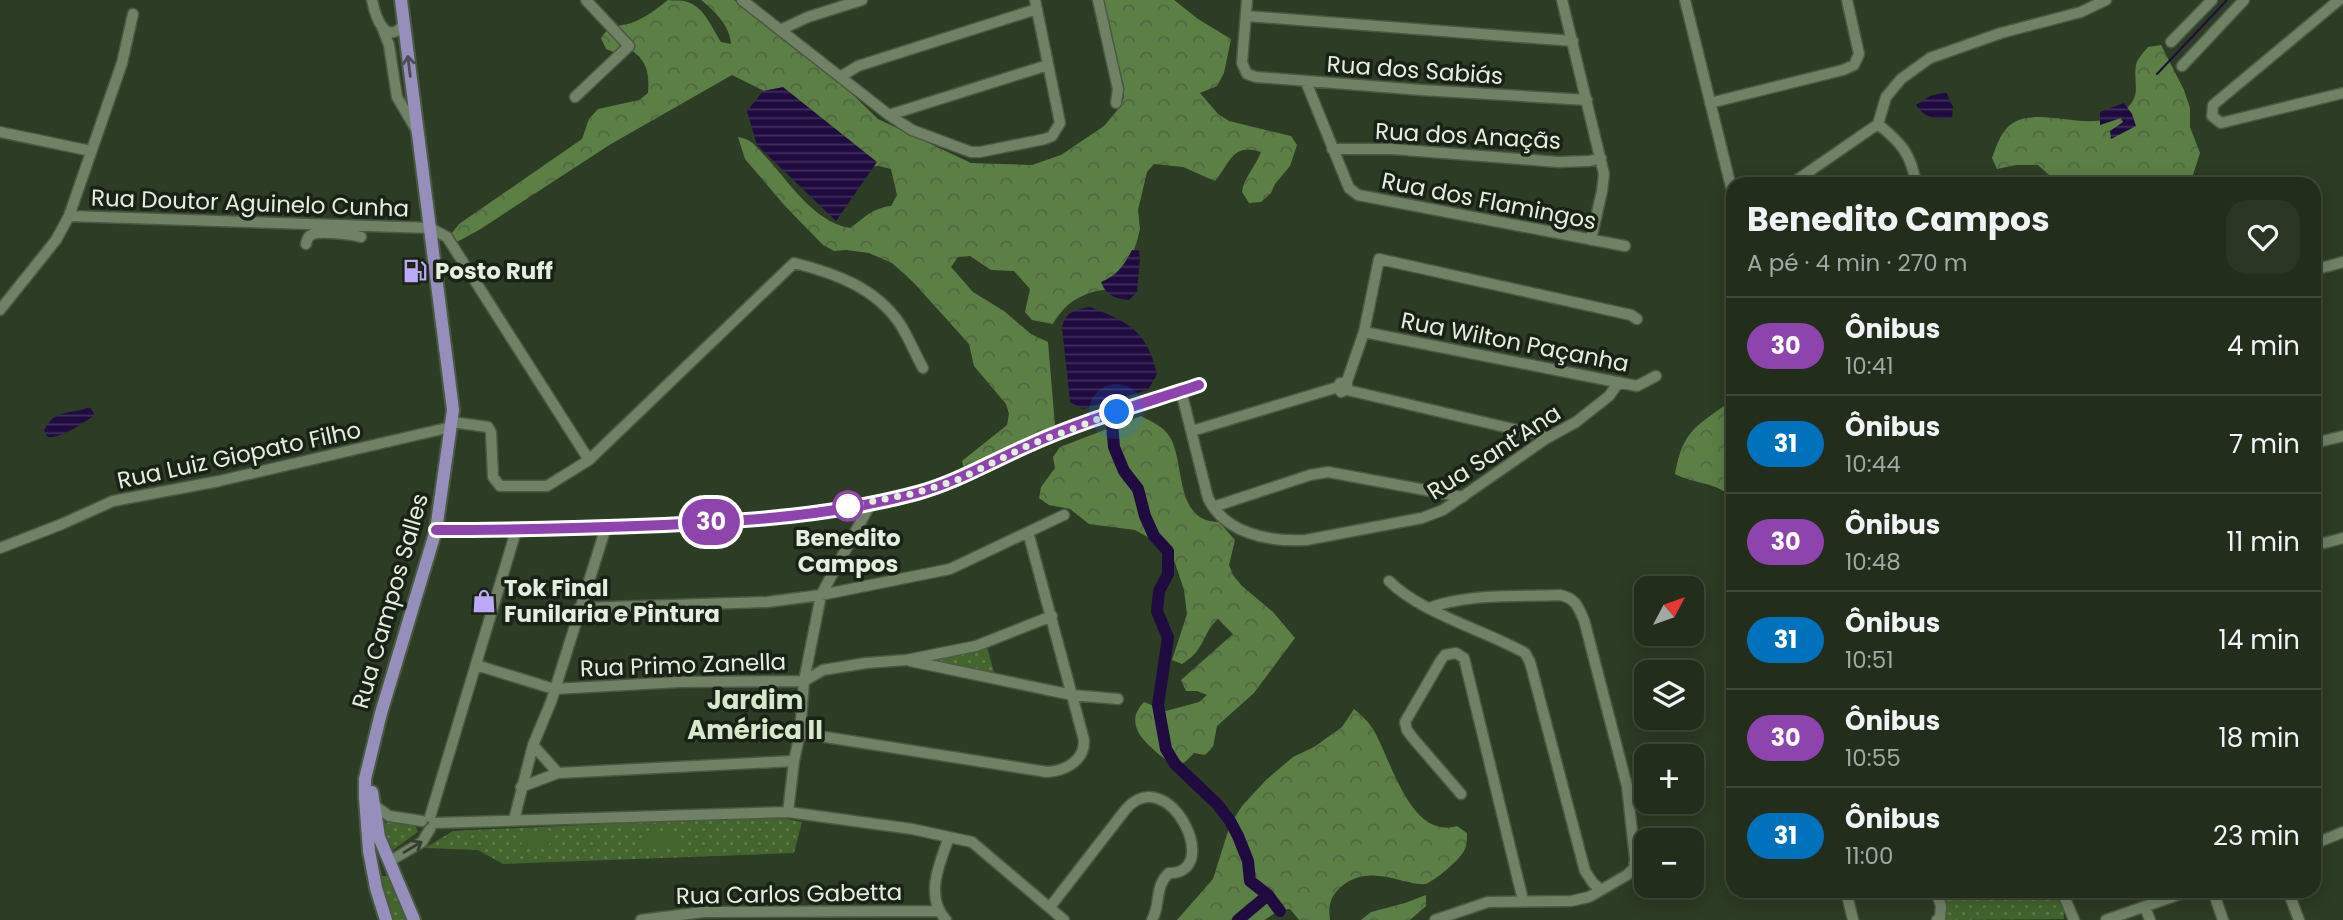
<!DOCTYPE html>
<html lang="pt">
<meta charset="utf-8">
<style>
:root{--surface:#222d1b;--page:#2a3524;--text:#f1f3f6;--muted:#a2a8a3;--line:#3f493a}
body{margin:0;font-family:Poppins,sans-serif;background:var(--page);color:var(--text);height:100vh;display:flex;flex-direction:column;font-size:26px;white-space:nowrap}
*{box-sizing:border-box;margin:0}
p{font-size:23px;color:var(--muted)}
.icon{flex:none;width:38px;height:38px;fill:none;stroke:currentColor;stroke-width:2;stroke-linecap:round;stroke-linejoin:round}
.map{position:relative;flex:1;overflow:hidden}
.drawer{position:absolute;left:1726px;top:177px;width:595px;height:721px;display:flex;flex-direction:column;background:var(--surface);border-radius:21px;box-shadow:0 4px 18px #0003,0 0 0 2px var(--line)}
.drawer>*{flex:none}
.badge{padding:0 14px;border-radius:23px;font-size:24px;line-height:46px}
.needle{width:46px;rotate:49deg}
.buttons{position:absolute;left:1634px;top:576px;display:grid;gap:14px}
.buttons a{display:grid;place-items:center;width:70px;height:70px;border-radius:14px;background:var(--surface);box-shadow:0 4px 18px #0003,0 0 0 2px var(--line);font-size:35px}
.you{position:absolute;width:35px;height:35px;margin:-18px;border:5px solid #fff;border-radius:50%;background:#1a73e8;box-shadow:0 0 0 10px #1a73e833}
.map>.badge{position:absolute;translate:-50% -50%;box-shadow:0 0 0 4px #fff}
.round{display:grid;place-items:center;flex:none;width:74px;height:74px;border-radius:21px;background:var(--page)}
.overview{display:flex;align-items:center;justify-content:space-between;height:119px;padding:0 21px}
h1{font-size:33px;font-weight:700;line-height:52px}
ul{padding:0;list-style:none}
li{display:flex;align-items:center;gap:21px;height:98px;padding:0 21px;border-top:2px solid var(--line)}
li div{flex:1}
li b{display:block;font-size:26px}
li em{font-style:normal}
li .badge{min-width:77px;font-weight:700;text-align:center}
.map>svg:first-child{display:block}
.grass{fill:url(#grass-dots)}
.forest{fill:url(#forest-crowns)}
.garden{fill:#43642d}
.water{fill:url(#water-rules)}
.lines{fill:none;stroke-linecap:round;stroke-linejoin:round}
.stream{stroke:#1f0b3f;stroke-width:2}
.river{stroke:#1f0b3f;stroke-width:12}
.minor-casing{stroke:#4b5843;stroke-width:13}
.major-casing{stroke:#4b5843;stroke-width:16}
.minor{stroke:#708166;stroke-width:10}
.major{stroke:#968ebb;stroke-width:12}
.oneway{stroke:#4c4d58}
.oneway2{stroke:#343e2e}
.line-casing{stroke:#fff;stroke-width:16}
.line{stroke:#8e44ad;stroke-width:10}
.walk{stroke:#e4eedf;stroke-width:7;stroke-dasharray:0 12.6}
.stop-dot{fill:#fff;stroke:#8e44ad;stroke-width:3.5}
.labels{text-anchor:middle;stroke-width:7;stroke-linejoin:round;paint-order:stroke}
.street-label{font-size:23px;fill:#e4eedf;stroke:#1a2116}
.poi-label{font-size:23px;font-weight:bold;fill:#e4eedf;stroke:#1a2116;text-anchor:start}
.stop-label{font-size:23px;font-weight:bold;fill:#e4eedf;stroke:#1a2116}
.quarter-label{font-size:26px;font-weight:bold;fill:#d6e9cb;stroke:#1a2116}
</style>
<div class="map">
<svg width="2343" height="920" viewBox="0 0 2343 920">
<defs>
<pattern id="grass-dots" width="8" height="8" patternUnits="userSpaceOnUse" patternTransform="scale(1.75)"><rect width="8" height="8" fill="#43642d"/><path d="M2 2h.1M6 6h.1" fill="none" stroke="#5e7a4b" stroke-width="1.8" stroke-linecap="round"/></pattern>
<pattern id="forest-crowns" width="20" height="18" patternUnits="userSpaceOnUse" patternTransform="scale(1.75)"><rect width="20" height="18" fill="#5c7f45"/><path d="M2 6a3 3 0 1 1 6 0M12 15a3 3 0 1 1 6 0" fill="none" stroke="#516644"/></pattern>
<pattern id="water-rules" width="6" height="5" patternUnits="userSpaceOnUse" patternTransform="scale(1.75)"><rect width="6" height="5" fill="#1f0b3f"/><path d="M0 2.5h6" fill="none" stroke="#3f2f5a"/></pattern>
</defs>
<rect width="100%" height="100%" fill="#2d3c24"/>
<path class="grass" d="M987 647 994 672 936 663 932 659Z
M772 816 802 822 794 853 503 864 478 850 425 848 453 831Z
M390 822 415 825 418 832 393 850 381 824Z
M382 876H390L408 920H391L382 898Z
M1938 891H2039L2044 899 2056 894 2064 911V919L1944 920 1946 913Z"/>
<path class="forest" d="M668 0C673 1 679 0 684 1 704 5 711 27 721 42L731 44C730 26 715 11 701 0H734L820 63 878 119 971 163 1032 165 1061 155 1104 126 1120 107 1124 97V86L1097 0H1174L1198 19 1231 39 1224 73 1217 86 1200 93 1218 114 1229 121 1291 136 1297 145 1290 166 1275 184 1271 193 1261 202 1249 203 1242 192C1244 177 1256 166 1261 152 1233 142 1230 163 1215 181L1183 167 1154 164 1147 172 1138 210 1140 229 1137 241 1127 270 1111 289C1085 291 1066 301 1053 324L1032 320 1025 312 1030 289 1014 271 991 270 970 256 958 257 951 267 973 292 1004 311 1031 334 1048 342 1055 425 996 458 965 472 962 461 1007 425 1009 414 1006 404 974 366 969 344 913 282 892 263 869 253 846 250 834 251 823 245 785 206 745 159 738 137C751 139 755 145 764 155 788 180 813 222 850 228 866 217 870 209 891 206L897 195 891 169 879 166 863 167 776 97 732 75 611 144 479 230 455 243 452 233 459 224 582 139 589 119 598 109 639 100 648 93C650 73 646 57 627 48L616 53 606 49 601 38C612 22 618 28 634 22 646 17 658 8 668 0Z
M2161 45 2184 90 2190 108V127L2200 153 2193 175 2198 184H2059L2038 165H2016L1997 169 1992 158C1995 150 1998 140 2003 133 2028 94 2096 144 2129 106 2141 93 2133 81 2136 65 2137 59 2144 52 2148 47Z
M1732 400V498C1718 482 1693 484 1675 474 1683 428 1698 426 1732 400Z
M1141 416C1152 422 1164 426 1171 439 1185 466 1175 522 1219 522L1235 540 1229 565 1233 575 1242 586 1273 612 1295 638 1254 693 1217 726 1213 747 1205 755 1194 753 1185 762 1174 767C1156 750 1118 729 1144 702L1166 711 1199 702 1207 695 1197 691H1186L1181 680 1233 634 1218 619C1207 628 1206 638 1199 648 1195 655 1188 660 1182 664L1172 660 1187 614 1184 590 1173 557 1164 546 1135 530 1089 524 1070 509 1049 505 1039 498 1041 487 1055 468 1053 457 1060 447Z
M1354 709C1361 715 1368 721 1373 729 1391 759 1410 840 1457 826L1467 833C1467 838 1467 844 1465 849 1462 858 1434 882 1425 884 1418 885 1410 882 1403 881 1381 875 1361 871 1342 886 1330 896 1328 906 1330 920H1299L1290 909 1279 910 1265 920H1177L1213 879 1230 825 1242 806 1266 780 1293 757 1314 747 1342 727Z
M1426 895V906L1410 920H1361L1371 912 1405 903Z"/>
<path class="garden" d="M549 830 550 844 522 846 521 832Z
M677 831 679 847 646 848 645 833Z"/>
<path class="water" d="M783 87 877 162 836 221 757 145 747 111 763 91Z
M1946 92 1953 107 1952 118C1936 119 1925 119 1916 105L1930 96Z
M2124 103 2132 114 2136 126 2111 139 2110 131 2123 122 2121 118 2100 125V112Z
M1132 250H1139L1140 259 1137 292 1129 300C1115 299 1106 295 1101 282 1118 275 1124 265 1132 250Z
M1090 307C1129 322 1147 331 1157 374L1148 390 1083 409 1070 402 1062 327C1066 311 1075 310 1090 307Z
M90 407 95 415C82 423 63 438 48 437L44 431C54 408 70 415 90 407Z"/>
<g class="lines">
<path class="stream" d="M2157 74 2227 0"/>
<path class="river" d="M1112 424 1114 447 1124 471 1138 489 1145 516 1154 536 1168 551V574L1159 591 1157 611 1168 638 1158 705 1166 749 1175 764 1218 805 1230 821 1238 836 1248 861 1250 881 1268 895 1238 920
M1268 895 1280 911"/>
<g class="minor-casing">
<path id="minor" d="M372 0C375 15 385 48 404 24
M742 0 889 115 912 130 971 152H980L1045 139 1052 136 1060 123 1035 0
M1098 0 1118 89 1116 103
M1247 0 1242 63 1247 74 1256 77 1421 90 1587 100
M1562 0 1604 174 1602 191 1591 240
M1685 0 1732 191
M2339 0 2213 105 2212 116 2221 123 2343 93
M1246 16 1573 41
M382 27 389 45 397 97 417 131
M780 30 808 17 862 0
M2171 42 2212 0
M2182 66 2244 0
M840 77 858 66 1037 9
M1306 82 1349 188 1358 195 1625 246
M575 97 629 46 586 0
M1710 103 1843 70 1854 65 1859 54 1847 0
M889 115 1048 65
M1878 124C1901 143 1911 153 1916 184
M0 132 91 151
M1332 149H1392L1558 162 1589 161 1601 158
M1791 184 1878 124 1886 97 1901 79 1930 58 2001 33 2081 12 2106 0
M69 216 430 228 447 237 589 460 794 263C835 273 876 288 900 324 909 338 915 354 923 368
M306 244C308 238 307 237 313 234 321 231 352 234 361 237
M2314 270 2343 262
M0 310 56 240 69 216 122 63 133 14
M1364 332 1637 386 1656 376
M1346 384 1364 332 1379 259 1631 315 1637 319
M1347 390 1522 431 1536 433 1547 438
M1181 391 1208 498C1225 534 1270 542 1306 540L1422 518 1443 510 1547 438 1576 422 1609 396 1619 382
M452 422 488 427 491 432 493 477 500 486H547L589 460
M1192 431 1338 387 1340 383 1347 384V389L1341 392 1338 387
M2314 443 2343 436
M1213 507 1310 475 1328 472 1463 497
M436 530C513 531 588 528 665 525 747 521 837 515 917 493 957 482 992 461 1029 445 1084 420 1142 405 1199 385
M2324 543 2343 538
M0 548 62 524 113 501 219 481 451 427
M1389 581C1421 613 1484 630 1525 653L1530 662 1585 871 1593 883 1601 890
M579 608 767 602 821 595 950 569 1064 515
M1429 608C1470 593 1517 597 1560 595 1575 598 1578 606 1584 620L1627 786 1635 859 1634 868 1627 875 1589 897 1571 901 1488 902 1435 920
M910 661 1072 695 1118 699
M476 665 554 689 680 682 804 681 823 670 866 663 906 660 976 646 1052 616
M800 733 1047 772C1066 771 1085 760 1084 740L1028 532
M558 773 794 761
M521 787 558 773 533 745
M1461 794 1412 737 1407 730 1405 722 1441 660 1445 655 1456 653 1464 658 1523 900
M374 805 389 816 422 821
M788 812 794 761 800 733 804 681 821 595 871 503
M430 817 516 531
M514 820 533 745 551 702 606 527
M434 823 788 812 912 829 972 842 1064 920
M2314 844 2343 832
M390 861 422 842 430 829
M1846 891 1853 920
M1936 891 1941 906 1940 918 1937 920
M2213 891 2223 920
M2288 891 2299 920
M2064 896 2074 920
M1050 907 1126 809C1169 761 1224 874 1169 873 1154 886 1161 905 1152 920
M2145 907 2150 920
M641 920 703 912 938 911
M946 920C924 896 940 863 949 837
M2106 920 2189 891"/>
</g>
<g class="major-casing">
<path id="major" d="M372 792 379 837 414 920
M386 920 376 888 369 851 365 798V779L381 713 436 530 453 410 401 0"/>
</g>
<use href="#minor" class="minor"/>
<use href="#major" class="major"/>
</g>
<defs><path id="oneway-shaft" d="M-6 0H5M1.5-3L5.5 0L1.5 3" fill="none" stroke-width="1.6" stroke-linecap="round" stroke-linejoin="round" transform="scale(1.75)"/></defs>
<use class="oneway" href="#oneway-shaft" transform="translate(409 66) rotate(-97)"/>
<use class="oneway2" href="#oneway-shaft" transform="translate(413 847) rotate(-31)"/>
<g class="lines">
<g class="line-casing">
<path id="line" d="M436 530C513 530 588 528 664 525 749 521 835 515 917 493 957 482 992 461 1029 445 1084 420 1142 404 1199 385"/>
</g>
<use href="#line" class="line"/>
<path class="walk" d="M848 506 916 493 957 480 1029 445 1117 412"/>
</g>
<defs>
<g id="fuel-bare" transform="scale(1.89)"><path d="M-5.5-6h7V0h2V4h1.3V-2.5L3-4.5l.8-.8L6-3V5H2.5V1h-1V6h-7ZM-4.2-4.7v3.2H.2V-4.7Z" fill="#bcaaf6" stroke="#1a2116" stroke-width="2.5" paint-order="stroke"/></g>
<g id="shop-bare" transform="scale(1.89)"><path d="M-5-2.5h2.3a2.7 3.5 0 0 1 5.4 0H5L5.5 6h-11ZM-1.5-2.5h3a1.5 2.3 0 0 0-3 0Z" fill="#bcaaf6" stroke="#1a2116" stroke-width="2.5" paint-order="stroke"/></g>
</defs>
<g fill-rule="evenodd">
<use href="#fuel-bare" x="415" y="271"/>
<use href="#shop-bare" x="484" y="601"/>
</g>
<circle class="stop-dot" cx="848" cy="506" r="14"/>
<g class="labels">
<g class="street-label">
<text transform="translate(1415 70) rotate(4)" y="8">Rua dos Sabiás</text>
<text transform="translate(1468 136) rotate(3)" y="8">Rua dos Anaçãs</text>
<text transform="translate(1489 201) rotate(11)" y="8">Rua dos Flamingos</text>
<text transform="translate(250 203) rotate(2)" y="8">Rua Doutor Aguinelo Cunha</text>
<text transform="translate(1515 342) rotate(11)" y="8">Rua Wilton Paçanha</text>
<text transform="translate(1494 452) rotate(-33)" y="8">Rua Sant’Ana</text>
<text transform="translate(239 455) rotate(-12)" y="8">Rua Luiz Giopato Filho</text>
<text transform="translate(390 601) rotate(-74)" y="8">Rua Campos Salles</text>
<text transform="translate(683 665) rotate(-2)" y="8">Rua Primo Zanella</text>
<text transform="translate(789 894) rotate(-1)" y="8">Rua Carlos Gabetta</text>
</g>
<g class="poi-label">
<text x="435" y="279">Posto Ruff</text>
<text x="504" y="596">Tok Final<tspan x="504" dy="26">Funilaria e Pintura</tspan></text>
</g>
<g class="stop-label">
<text x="848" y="546">Benedito<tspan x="848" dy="26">Campos</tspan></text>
</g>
<g class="quarter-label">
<text x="755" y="709">Jardim<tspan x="755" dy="30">América II</tspan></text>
</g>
</g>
</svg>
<div class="buttons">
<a><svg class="needle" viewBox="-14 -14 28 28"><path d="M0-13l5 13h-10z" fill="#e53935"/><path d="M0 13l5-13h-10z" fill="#a2a8a3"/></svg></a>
<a><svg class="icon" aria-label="layers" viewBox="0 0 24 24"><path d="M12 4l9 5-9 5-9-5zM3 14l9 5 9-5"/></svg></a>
<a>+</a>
<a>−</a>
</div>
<div class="you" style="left:1117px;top:412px"></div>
<b class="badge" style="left:711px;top:522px;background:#8e44ad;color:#fff">30</b>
<section class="drawer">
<div class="overview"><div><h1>Benedito Campos</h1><p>A pé · 4 min · 270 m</p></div><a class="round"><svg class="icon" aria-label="heart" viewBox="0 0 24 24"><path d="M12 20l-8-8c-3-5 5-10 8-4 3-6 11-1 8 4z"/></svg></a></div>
<ul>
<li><span class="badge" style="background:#8e44ad;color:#fff">30</span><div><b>Ônibus</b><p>10:41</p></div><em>4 min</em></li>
<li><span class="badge" style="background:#0072bc;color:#fff">31</span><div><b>Ônibus</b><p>10:44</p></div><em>7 min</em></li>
<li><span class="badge" style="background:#8e44ad;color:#fff">30</span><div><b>Ônibus</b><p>10:48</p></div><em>11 min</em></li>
<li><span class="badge" style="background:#0072bc;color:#fff">31</span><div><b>Ônibus</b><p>10:51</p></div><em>14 min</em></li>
<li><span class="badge" style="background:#8e44ad;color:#fff">30</span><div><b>Ônibus</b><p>10:55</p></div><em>18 min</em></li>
<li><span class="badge" style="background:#0072bc;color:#fff">31</span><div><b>Ônibus</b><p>11:00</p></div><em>23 min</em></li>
</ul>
</section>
</div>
